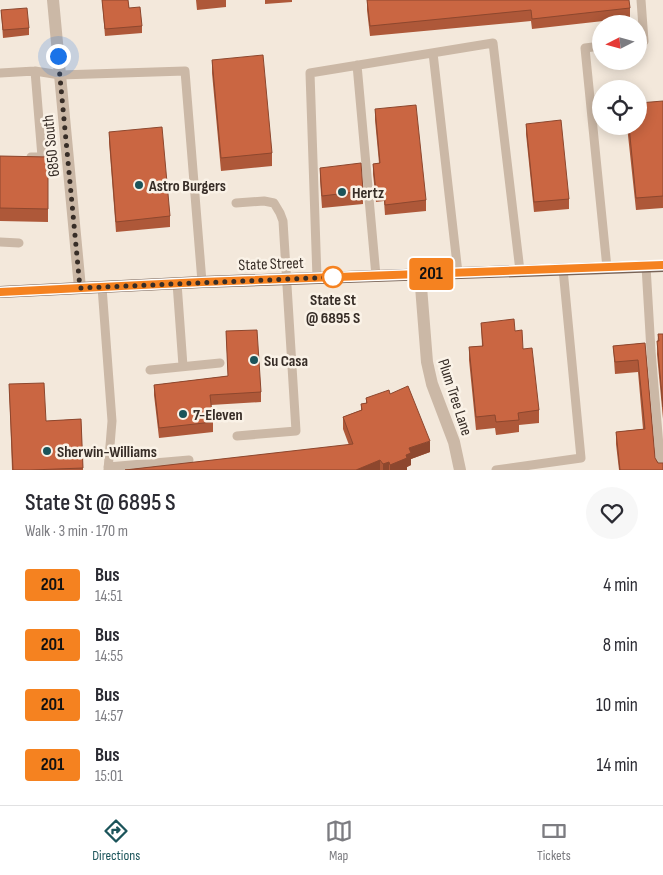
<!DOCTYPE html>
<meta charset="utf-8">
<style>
:root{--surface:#fff;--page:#f7f7f7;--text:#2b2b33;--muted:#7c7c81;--line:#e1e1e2;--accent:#1b545a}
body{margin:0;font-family:"Sofia Sans Condensed",sans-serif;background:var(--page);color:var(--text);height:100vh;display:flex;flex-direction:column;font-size:19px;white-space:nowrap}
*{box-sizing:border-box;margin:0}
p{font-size:16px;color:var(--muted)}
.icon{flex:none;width:28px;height:28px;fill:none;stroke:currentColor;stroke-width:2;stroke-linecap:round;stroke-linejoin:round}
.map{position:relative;height:470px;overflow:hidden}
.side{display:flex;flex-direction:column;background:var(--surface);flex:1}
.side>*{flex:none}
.badge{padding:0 10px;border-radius:4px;font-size:18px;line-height:32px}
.needle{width:32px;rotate:264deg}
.buttons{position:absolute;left:592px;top:15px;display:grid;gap:10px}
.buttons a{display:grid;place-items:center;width:55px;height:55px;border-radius:50%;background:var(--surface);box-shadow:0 2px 12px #0003;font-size:25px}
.you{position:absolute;width:25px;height:25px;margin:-12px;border:4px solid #fff;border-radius:50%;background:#1a73e8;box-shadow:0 0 0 8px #1a73e833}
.map>.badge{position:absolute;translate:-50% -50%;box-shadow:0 0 0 2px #fff}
.round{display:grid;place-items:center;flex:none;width:52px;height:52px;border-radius:26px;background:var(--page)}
.summary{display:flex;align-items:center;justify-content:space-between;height:85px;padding:0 25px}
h1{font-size:24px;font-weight:600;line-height:38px}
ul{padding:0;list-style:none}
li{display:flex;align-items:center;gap:15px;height:60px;padding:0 25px}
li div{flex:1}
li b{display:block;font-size:19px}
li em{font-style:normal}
li .badge{min-width:55px;font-weight:700;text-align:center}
.tab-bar{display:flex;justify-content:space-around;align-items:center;height:70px;border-top:1px solid var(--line);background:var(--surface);font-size:14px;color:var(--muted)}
.tab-bar a{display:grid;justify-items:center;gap:2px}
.tab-bar .selected{color:var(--accent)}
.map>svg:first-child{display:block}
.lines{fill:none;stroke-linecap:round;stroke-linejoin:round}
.lane{stroke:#cbb8a6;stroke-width:9}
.street{stroke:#cbb8a6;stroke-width:12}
.primary{stroke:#796458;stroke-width:12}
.wall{fill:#ae5839}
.shaded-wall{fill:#8d472e}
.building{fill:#ca6642;stroke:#8d472e}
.line-casing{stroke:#fff;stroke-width:11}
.line{stroke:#f58220;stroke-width:8}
.walk{stroke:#372d27;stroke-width:5;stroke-dasharray:0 9}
.poi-dot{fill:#1b545a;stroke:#faf2e7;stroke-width:2}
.stop-dot{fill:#fff;stroke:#f58220;stroke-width:2.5}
.labels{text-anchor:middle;stroke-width:5;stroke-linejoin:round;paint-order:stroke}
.street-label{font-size:16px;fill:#372d27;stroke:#faf2e7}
.poi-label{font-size:16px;font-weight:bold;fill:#372d27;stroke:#faf2e7;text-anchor:start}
.stop-label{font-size:16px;font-weight:bold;fill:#372d27;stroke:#faf2e7}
</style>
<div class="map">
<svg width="663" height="470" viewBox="0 0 663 470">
<rect width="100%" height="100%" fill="#f3e8db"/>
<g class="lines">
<path class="lane" d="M639 42 644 41 641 0
M601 46 585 48 607 268
M433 53 458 273
M357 65 376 276
M0 73 35 71 60 75 185 71 202 282
M31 157H42L35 71
M236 203 264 201 274 203 280 213 283 221 296 431 237 436
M0 242 19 243
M646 266 651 351 661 470
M317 278 310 73 493 43 520 271
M177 283 183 366
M102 287 112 421 108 470
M150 370 220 363
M108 467 189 460
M496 470 581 458 563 269"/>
<path class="street" d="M53 0 80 288
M420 274 427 362 432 384 454 442 460 470"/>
<path class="primary" d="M0 292 202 282 663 266"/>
</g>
<path class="wall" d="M102 0H128L129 8 142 26V33L105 36Z
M196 0H226V7L197 10Z
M265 0H292V2L265 4Z
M367 0 630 8V18L532 29 531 21 370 36 367 10Z
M1 10 29 28V35L3 38Z
M212 60 272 153V166L221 171 212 73Z
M663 101V208L636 210 627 126H639Z
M375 109 426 200V211L385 215 384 201 376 202 373 174V164L379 163 375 120Z
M526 124 569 199V209L534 212 526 134Z
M109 132 170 216V227L116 232 109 142Z
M0 156 48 157V222L0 221Z
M320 168 363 191V204L322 208 320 180Z
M481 323 515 331 523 349 539 410V423L519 425V432L496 435 495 428 476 430 469 360V347L482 346Z
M226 331 261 392V402L211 405 213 422V432L159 438 154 395V385L228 376Z
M658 334H663V419L657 354Z
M645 343 655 458 663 470H619L616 444V432L643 429 638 372 615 374 613 346Z
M9 384 46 421 81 419 83 470H12Z
M390 394 430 452 411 459V465L407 467V470H125L349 445 343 429V417L361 410V404L366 403V398Z"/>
<path class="shaded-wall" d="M430 441V452L411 459V465L407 467V470H390V465L406 455 409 448Z
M380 460V470H356Z
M389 462V470H383V464Z"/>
<path class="building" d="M102 0H128L129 8 140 7 142 26 105 29Z
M367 0H629L630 8 532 19 531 10 370 26Z
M27 8 29 28 3 30 1 10Z
M263 55 272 153 221 158 212 60Z
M663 101V196L636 198 629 126H639V103Z
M416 105 426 200 385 205 384 191 376 192 373 164 380 163 375 109Z
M561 120 569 199 534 202 526 124Z
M162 127 170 216 116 222 109 132Z
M0 156 48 157V209L0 208Z
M361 163 363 191 322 196 320 168Z
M514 319 515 331 522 330 523 349 532 348 539 410 518 413 519 420 496 422 495 415 476 417 469 347 483 346 481 323Z
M257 330 261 392 210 395 213 422 159 428 154 385 228 376 226 331Z
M658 334H663V407L657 341H659Z
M645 343 655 458 658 463H663V470H620L616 432 645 429 638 360 615 362 613 346Z
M44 383 46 421 81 419 83 468 31 470H13L9 384Z
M408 386 430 441 409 448 411 453 406 455 407 458 390 465 389 462 383 464 380 460 356 470H125L353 444 343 417 362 410 361 404 367 403 366 398 389 390 390 394Z"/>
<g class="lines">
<g class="line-casing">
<path id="line" d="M0 292 202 282 663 265"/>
</g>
<use href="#line" class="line"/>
<path class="walk" d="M58 56 80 288 337 277H333"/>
</g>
<g class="poi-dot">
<circle cx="139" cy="185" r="5"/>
<circle cx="342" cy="192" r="5"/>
<circle cx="254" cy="360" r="5"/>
<circle cx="183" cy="414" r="5"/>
<circle cx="47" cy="451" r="5"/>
</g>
<circle class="stop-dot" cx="333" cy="277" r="10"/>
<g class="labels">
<g class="street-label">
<text transform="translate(50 146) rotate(-96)" y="6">6850 South</text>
<text transform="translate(271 263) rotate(-2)" y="6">State Street</text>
<text transform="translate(456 397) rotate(72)" y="6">Plum Tree Lane</text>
</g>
<g class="poi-label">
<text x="149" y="191">Astro Burgers</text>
<text x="352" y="198">Hertz</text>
<text x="264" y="366">Su Casa</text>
<text x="193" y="420">7-Eleven</text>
<text x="57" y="457">Sherwin-Williams</text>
</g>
<g class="stop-label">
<text x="333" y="305">State St<tspan x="333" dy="18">@ 6895 S</tspan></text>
</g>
</g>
</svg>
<div class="buttons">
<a><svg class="needle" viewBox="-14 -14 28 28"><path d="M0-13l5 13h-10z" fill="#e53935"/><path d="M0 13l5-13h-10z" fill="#7c7c81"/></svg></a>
<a><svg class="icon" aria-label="locate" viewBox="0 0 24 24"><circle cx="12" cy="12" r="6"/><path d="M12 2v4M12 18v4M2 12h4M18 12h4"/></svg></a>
</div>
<div class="you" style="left:58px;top:56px"></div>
<b class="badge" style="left:431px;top:274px;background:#f58220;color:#111">201</b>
</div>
<section class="side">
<div class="summary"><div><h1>State St @ 6895 S</h1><p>Walk · 3 min · 170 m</p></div><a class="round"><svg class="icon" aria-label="heart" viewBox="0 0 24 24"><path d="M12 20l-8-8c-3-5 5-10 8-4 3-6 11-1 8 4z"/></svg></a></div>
<ul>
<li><span class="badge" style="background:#f58220;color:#111">201</span><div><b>Bus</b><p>14:51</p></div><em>4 min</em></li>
<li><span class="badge" style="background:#f58220;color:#111">201</span><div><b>Bus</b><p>14:55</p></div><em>8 min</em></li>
<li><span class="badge" style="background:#f58220;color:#111">201</span><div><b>Bus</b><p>14:57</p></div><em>10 min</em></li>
<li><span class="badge" style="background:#f58220;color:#111">201</span><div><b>Bus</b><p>15:01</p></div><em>14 min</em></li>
</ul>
</section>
<nav class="tab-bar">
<a class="selected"><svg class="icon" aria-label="directions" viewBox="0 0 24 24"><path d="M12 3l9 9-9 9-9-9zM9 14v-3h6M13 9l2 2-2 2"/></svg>Directions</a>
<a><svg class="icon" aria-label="map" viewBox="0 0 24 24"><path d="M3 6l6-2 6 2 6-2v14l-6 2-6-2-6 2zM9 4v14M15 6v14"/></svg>Map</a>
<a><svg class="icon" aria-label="tickets" viewBox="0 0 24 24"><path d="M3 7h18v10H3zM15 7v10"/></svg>Tickets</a>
</nav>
